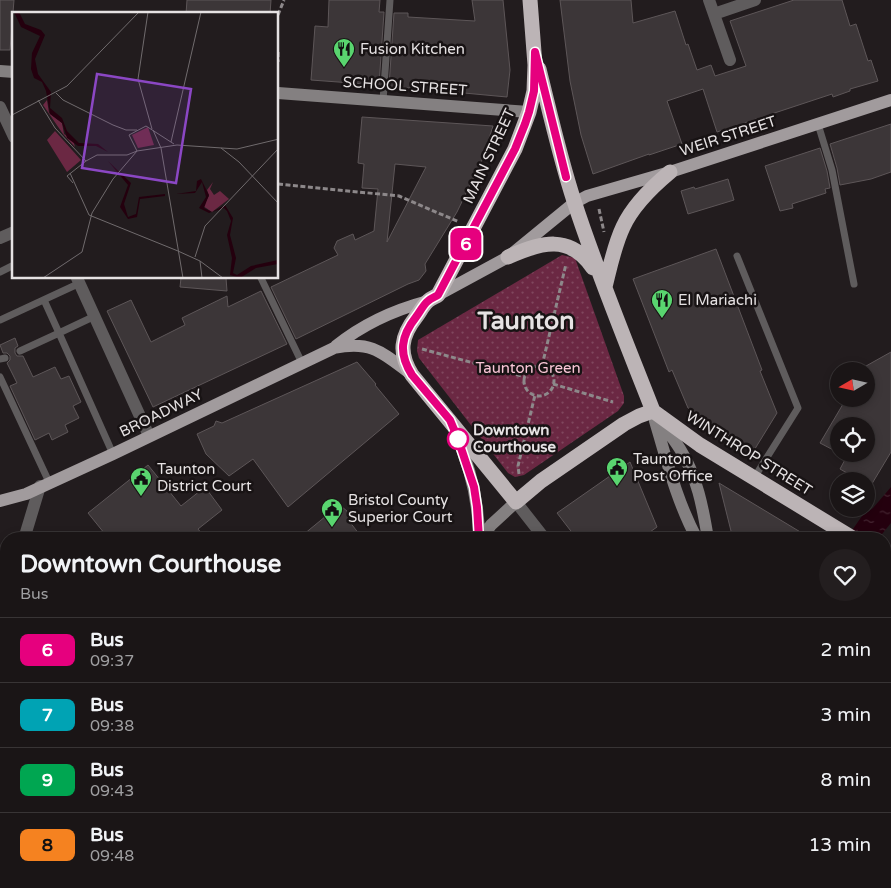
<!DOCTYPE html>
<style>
:root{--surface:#1a1516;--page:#231e1f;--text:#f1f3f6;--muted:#9f9fa1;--line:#383435}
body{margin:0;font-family:"Varela Round",sans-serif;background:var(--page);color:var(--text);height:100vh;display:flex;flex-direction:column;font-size:19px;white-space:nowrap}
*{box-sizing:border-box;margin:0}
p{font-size:16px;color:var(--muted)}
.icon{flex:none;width:28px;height:28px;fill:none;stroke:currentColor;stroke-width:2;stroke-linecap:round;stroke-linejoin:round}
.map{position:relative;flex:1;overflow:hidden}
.details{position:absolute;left:0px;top:532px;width:891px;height:356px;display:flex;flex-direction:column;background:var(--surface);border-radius:20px 20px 0 0;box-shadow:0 2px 8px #0003,0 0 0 1px var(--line)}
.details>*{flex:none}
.badge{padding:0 10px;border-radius:8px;font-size:18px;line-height:32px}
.needle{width:32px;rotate:261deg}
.fabs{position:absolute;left:830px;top:362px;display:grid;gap:10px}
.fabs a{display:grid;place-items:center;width:45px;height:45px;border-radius:50%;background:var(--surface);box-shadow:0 2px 8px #0003,0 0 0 1px var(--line);font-size:25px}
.map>.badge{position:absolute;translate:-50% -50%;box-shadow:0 0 0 2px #fff}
.round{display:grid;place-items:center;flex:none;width:52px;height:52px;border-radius:26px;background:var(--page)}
.head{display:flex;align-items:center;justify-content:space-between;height:85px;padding:0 20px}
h1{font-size:24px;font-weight:700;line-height:38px}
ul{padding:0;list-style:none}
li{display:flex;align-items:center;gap:15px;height:65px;padding:0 20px;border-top:1px solid var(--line)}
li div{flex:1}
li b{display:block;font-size:19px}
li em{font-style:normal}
li .badge{min-width:55px;font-weight:700;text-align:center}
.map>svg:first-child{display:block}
.park{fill:url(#park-dots)}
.water{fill:url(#water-ripples)}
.building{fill:#3c3638;stroke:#5d5658;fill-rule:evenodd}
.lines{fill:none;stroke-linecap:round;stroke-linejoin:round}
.path{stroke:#8d888a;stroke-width:3;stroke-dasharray:5 2.5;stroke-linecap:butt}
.lane{stroke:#5f5c5d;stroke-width:7}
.street{stroke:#5f5c5d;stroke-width:12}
.secondary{stroke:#848081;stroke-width:12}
.primary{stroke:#a19b9d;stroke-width:12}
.highway{stroke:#bcb4b6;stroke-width:15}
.line-casing{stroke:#fff;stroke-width:11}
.line{stroke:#e6007e;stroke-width:8}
.stop-dot{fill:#fff;stroke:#e6007e;stroke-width:2.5}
.labels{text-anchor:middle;stroke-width:5;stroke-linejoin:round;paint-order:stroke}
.poi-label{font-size:15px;fill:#e6e2e3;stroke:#181314;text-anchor:start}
.street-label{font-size:15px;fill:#e6e2e3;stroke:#181314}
.park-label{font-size:15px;fill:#fac6d7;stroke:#181314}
.stop-label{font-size:15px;font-weight:bold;fill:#e6e2e3;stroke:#181314;text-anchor:start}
.town-label{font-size:25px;font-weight:bold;fill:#e6e2e3;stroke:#181314}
.inset-road{fill:none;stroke:#706b6d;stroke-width:1}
.view{fill:#8b47c4;fill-opacity:0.15;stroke:#8b47c4;stroke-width:2.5}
.inset-edge{fill:none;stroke:#e6e2e3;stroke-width:2.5}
</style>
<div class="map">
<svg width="891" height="888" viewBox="0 0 891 888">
<defs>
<pattern id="park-dots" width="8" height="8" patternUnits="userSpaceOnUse" patternTransform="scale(1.25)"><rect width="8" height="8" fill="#6b2843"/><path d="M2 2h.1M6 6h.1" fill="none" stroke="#80475e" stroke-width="1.8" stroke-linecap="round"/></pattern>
<pattern id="water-ripples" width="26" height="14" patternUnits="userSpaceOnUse" patternTransform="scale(1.25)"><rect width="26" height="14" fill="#24000e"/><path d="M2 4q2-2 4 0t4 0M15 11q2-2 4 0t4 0" fill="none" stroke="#442531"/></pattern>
</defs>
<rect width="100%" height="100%" fill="#221c1e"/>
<path class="park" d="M562 255 575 258 624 396V403L618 411 524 475 515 477 508 473 419 358 417 351 418 340Z"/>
<path class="water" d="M891 487V523L878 539H846L862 516 873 508Z"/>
<path class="building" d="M0 0H14L10 50H0Z
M187 0H271L270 14H186Z
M329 0H380L379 12H384L379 85 311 80 315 26 328 27Z
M472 0H503L510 70 507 97 389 86 394 13H408V17L475 21Z
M560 0H631L633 23 675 11 686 45 688 44 697 70 711 65 715 76 746 66 730 21 794 0H842L850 26 856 24 868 61 871 60 878 81 850 89V91L833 97 832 94 717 132 703 89 667 101 682 144 649 155V154L593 174 581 135 570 81Z
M362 117 493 126 482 160 457 212 425 264 426 271 419 280 408 284 296 339 271 287 338 255 334 248 337 241 353 234 355 240 374 231 378 189 362 188 364 164 358 163ZM395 164 426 167 387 242Z
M891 124V172L871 179 840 185 837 168 830 144Z
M820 148 827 171 830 188 825 189 826 193 792 204 793 208 780 211 765 166Z
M728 179 734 200 688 214 681 191 694 187 695 189Z
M716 249 762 370 760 371 777 413 753 452 688 408 672 370 669 372 633 279Z
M181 278H226L227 291 180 287Z
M261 291 287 344 153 407 107 311 131 300 151 342 185 325 182 318 227 296 228 307Z
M15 338 18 346 15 348V353L17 356H23L33 377 55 367 61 379 69 376 81 402 73 406 79 418 65 425 68 432 52 440 49 433 35 440 10 386 17 383 7 363 10 360V356L7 353H3L0 345Z
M891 352V452L870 487 866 484V481H861L840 469 848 454H866V426H839V453L820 443 846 399H866V366Z
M357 362 376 384 375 385 399 414 288 507 253 459 229 476 206 454 197 434 214 426 216 421 222 423Z
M630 462 657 527 640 539H577L557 513Z
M148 465 181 506 205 487 222 510 198 529 206 539H109L88 513Z
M719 483 812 539H733Z
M337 506 342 507 347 511 349 516V521L363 539H298L326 516 330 509Z"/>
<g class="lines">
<path class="path" d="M278 15 284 0
M278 52V62
M278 184 399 196 459 222
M599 209 604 232
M422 349 525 377
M542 366 566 264
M524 381a15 15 0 1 1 30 0a15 15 0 1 1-30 0Z
M553 384 613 402
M519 474 518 466 535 395"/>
<path class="lane" d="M383 101 390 0
M818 124 832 170 854 284
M737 256 798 408 754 478
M0 272 14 265
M261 278 302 363
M44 300 59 333 95 316
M0 320 80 283
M20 351 59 333 113 454
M0 359 5 358
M0 377 49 482
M0 654 6 656
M885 678 891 676
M0 753 6 754
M0 804 6 806
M0 856 6 858
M83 882 100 888
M124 888 130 882
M158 888 160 882
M570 888 572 882"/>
<path class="street" d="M709 0 730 60
M714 14 755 0
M0 107 14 137
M0 238 14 232
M77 278 149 436
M516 502 545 539
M24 539 40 486
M0 615 6 594
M280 882 293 888"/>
<path class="secondary" d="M0 71 14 72
M278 93 529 112
M657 417C665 428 673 438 680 449 697 476 703 508 708 539
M655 421C667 461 677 502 697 539
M455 432C470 466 479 501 479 539
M481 539 491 525 516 502
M839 882 845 888
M377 888 379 882
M797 888 800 882"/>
<path class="primary" d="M438 295 508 257 574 203 587 196 670 172 891 100
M336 346C363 324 394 310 428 301
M0 501 26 494 113 454 334 348C372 340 383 353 412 375"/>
<path class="highway" d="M530 0 535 65 534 91 529 112 515 149 438 295C435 297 431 298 428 301 423 305 420 312 416 317 401 336 398 353 412 375L516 502 541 481 624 424 639 416 653 411
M539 69C550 113 560 158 574 201 597 272 626 342 653 411
M508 257C541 242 570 234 593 268
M605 287C610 267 614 246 623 227 633 205 652 187 670 172
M653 411 700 445 854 539
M885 557 891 561"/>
</g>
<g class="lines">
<g class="line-casing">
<path id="line" d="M479 539 477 507 474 487 458 439 450 420 412 375C398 353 401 336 416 317 420 312 423 305 428 301 431 298 435 297 438 295L515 149 525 124 529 112 534 91 535 52 566 177"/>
</g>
<use href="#line" class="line"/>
</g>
<defs>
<g id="restaurant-pin" transform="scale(1.125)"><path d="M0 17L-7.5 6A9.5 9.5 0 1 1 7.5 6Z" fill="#59d56f" stroke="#181314"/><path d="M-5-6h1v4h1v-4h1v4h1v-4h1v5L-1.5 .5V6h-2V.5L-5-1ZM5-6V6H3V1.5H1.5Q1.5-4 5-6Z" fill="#111"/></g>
<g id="civic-pin" transform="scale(1.125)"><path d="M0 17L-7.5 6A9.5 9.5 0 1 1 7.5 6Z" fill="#59d56f" stroke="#181314"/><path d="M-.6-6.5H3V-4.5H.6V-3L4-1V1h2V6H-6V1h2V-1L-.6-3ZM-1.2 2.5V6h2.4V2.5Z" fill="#111"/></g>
</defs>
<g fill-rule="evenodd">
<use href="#restaurant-pin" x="344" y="49"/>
<use href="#restaurant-pin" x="662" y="300"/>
<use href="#civic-pin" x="617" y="468"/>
<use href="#civic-pin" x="141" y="478"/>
<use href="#civic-pin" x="332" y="509"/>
</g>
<circle class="stop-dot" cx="458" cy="439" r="10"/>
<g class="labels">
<g class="poi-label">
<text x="360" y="54">Fusion Kitchen</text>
<text x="678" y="305">El Mariachi</text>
<text x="633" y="464">Taunton<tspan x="633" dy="17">Post Office</tspan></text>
<text x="157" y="474">Taunton<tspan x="157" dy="17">District Court</tspan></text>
<text x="348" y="505">Bristol County<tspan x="348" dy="17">Superior Court</tspan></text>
</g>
<g class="street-label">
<text transform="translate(405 86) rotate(4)" y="5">SCHOOL STREET</text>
<text transform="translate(728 136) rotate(-18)" y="5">WEIR STREET</text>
<text transform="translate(489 156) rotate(-65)" y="5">MAIN STREET</text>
<text transform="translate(161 413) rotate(-26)" y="5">BROADWAY</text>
<text transform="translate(749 453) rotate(32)" y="5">WINTHROP STREET</text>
</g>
<g class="park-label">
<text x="528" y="373">Taunton Green</text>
</g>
<g class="stop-label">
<text x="473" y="435">Downtown<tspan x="473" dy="17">Courthouse</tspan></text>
</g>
<g class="town-label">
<text x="526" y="329">Taunton</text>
</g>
</g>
<g transform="translate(12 12)">
<rect width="266" height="266" fill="#221c1e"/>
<path d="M43 119 69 148 55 160 35 128Z" fill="#6b2843"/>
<path d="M35 88 37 101 50 111 52 122 61 128 63 135 51 122 31 93ZM136 115 142 133 126 136 120 123ZM201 170 198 177 202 183 208 179 217 187 200 200 191 194 197 184 195 178Z" fill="#6b2843"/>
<path d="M2 0H7L13 12 29 18 33 23 23 47 26 62 39 80 38 96 50 106 55 119 67 131 86 132 96 140 84 134H66L55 126 50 111 38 102 34 79 30 70 22 66 19 57 20 41 28 24 9 15ZM96 149 119 171 112 192 116 205 124 202 127 185 153 182V184L128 187 125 205 116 207 108 195 116 173ZM189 167 197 183 192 196 200 200 213 193 221 206 218 223 224 246 221 261 225 263 239 254 266 248V252L244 256 228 266 218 263 220 246 215 223 219 209 215 199 212 196 197 201 187 196 194 185 190 170 183 181 164 182 184 179 185 169Z" fill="#24000e"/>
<path class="inset-road" d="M136 0 126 67 140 117M44 81 51 88 101 113 114 118H125M26 88 43 116 74 149 85 143H115L125 139M0 103 55 74 127 0M141 118 149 136 171 266M159 130 189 0M209 136 227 150 267 192M125 139 165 133 225 137 267 127M125 139 117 123 134 114 162 132M58 161 77 203 166 239M61 171 55 164 74 149M166 239 188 249 190 266M183 245 193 214 267 136M188 249 211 266M31 266 70 240 80 201 101 167 125 139"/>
<path class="view" d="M85 62 179 77 164 171 70 156Z"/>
<rect width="266" height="266" class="inset-edge"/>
</g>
</svg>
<div class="fabs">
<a><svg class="needle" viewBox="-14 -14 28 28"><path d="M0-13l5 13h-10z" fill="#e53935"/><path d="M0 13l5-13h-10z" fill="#9f9fa1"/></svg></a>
<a><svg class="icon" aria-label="locate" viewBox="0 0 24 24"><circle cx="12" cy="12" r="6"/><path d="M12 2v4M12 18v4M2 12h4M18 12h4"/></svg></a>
<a><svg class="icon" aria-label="layers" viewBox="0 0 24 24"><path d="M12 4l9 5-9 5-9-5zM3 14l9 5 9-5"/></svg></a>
</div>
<b class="badge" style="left:466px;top:244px;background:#e6007e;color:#fff">6</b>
<section class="details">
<div class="head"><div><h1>Downtown Courthouse</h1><p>Bus</p></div><a class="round"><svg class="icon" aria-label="heart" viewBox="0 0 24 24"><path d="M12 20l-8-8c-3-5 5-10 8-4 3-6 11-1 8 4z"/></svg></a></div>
<ul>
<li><span class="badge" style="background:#e6007e;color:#fff">6</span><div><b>Bus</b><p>09:37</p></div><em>2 min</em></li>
<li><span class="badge" style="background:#00a3b4;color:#fff">7</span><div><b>Bus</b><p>09:38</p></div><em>3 min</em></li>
<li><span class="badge" style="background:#00a651;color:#fff">9</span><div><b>Bus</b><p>09:43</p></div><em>8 min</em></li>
<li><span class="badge" style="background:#f58220;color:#111">8</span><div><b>Bus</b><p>09:48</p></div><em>13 min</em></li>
</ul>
</section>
</div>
